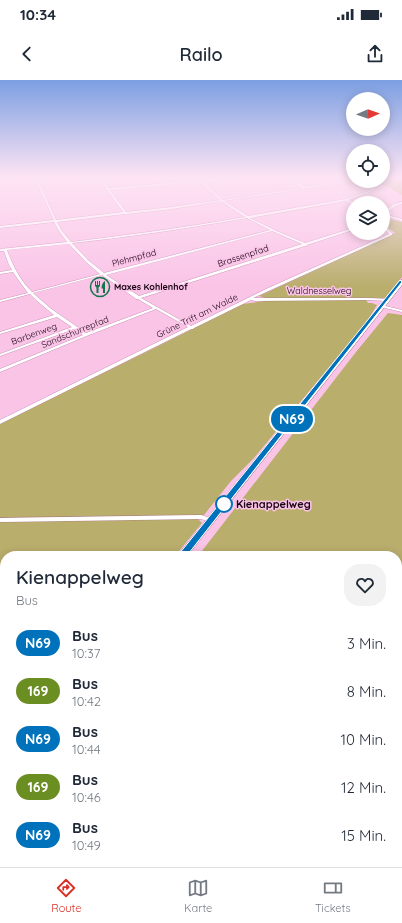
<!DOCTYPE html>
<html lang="de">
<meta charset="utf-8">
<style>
:root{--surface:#fff;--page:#f2f2f3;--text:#1f2937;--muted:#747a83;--line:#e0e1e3;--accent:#d93025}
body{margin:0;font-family:Quicksand,sans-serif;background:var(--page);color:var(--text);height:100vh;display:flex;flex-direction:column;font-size:15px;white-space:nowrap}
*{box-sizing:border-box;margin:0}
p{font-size:13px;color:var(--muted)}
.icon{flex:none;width:22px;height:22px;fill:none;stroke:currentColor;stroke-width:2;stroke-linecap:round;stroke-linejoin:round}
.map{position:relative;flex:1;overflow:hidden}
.sheet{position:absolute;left:0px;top:471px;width:402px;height:316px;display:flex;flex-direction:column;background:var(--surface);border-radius:16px 16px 0 0;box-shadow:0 2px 10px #0003}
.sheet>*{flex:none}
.badge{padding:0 8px;border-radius:13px;font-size:14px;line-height:26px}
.needle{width:26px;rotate:88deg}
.controls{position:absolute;left:346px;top:12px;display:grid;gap:8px}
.controls a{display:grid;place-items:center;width:44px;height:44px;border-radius:50%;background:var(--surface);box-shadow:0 2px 10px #0003;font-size:20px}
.map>.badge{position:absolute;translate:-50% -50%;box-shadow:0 0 0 2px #fff}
.round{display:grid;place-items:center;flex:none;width:42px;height:42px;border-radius:16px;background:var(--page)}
.headline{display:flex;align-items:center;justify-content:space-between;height:68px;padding:0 16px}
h1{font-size:19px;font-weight:600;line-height:30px}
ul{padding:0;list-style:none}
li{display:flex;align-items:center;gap:12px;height:48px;padding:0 16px}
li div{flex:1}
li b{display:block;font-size:15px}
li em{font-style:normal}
li .badge{min-width:44px;font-weight:700;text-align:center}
.status{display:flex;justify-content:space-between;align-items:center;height:28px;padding:0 20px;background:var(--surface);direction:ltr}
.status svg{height:11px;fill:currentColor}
header{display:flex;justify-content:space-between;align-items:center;height:52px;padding:0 16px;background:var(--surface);font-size:18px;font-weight:600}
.tabs{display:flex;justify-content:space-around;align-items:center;height:56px;border-top:1px solid var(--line);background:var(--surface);font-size:11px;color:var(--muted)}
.tabs a{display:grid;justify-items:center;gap:2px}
.tabs .active{color:var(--accent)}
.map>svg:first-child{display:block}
.green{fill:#baae6d}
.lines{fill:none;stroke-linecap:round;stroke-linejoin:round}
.minor-casing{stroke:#9b5f88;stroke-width:0.5}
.secondary-casing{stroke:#9b5f88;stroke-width:1}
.minor{fill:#fff;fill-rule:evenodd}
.secondary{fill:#fff;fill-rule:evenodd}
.line{fill:#0072bc;stroke:#fff}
.stop-dot{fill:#fff;stroke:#0072bc;stroke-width:2}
.labels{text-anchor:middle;stroke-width:3;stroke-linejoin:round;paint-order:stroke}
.far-street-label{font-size:9px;fill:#190413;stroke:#fac4e7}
.far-poi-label{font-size:9px;font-weight:bold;fill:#190413;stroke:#fac4e7;text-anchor:start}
.stop-label{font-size:11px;font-weight:bold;fill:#190413;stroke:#fac4e7;text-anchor:start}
</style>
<div class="status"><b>10:34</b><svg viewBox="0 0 49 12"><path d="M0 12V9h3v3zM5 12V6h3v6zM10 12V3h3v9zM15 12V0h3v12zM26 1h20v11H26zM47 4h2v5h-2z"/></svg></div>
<header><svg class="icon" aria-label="back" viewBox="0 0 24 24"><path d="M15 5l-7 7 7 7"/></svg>Railo<svg class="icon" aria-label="share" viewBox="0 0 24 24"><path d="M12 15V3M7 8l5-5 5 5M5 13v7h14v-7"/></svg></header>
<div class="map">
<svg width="402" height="787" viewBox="0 0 402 787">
<rect width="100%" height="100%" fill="#fac4e7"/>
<path class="green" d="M402 99V115L380 103H381Z
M383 138 402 142V197L385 218 268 219 259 216 395 153 383 144Z
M271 220H366L368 223H372L377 225 368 240 254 378 231 401 204 435 0 438V344L243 224Z
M388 233 402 235V787H0V732L5 726V782H397V476H198L356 272Z
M192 439H198L202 443 175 476H5V686L0 693V442Z"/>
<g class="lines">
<g class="minor-casing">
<path id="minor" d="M20 96H28L0 100V98Z
M34 96H36L56 140 123 132 107 110H106V108L100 99 84 101 83 100 99 98 98 96H100L101 97 125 96 102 99 109 108 249 96H259L203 102 223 120 302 108 283 96H286L306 107 353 100V101H354L224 121 248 136 345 119 372 110 356 101H359L375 110 348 120 353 123V125L346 121 250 138 279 152 305 163 353 148V150L307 165V166H305L141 218 191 246 266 209 389 154 383 147V144L392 153V155L253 218H369L387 219 389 220 387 221 369 220 255 221 251 220 194 248 193 249H191L0 344V340L188 247 156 229 84 257 0 292V289L83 255 74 249 0 276V274L72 247 57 237 0 254V252L54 235 36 220 30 214 0 222V220L28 213 17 198 13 192 0 194V192L12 190 9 185 4 171H0V169L67 162 59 151 54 142 0 148V146L54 140ZM200 102 220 120 172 127 126 132 110 110ZM221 121 245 137C187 147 129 155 71 162L62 151 57 142 125 134 126 135 127 134 172 129ZM247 138 270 150 104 193 88 180 72 163C131 157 189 148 247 138ZM272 151 302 164 139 216 106 195ZM69 164 86 182 100 194 32 212C20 200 13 186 7 170ZM102 195 135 218 136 219H138L153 228 86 253 50 228 33 213Z
M402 122V124L396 126 384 134 402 139V141L383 136V133L394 124Z
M381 225 402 230V232L381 227Z
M201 435 213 439 214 440 213 441 211 442 201 439 0 442V438Z"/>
</g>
<g class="secondary-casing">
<path id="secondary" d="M402 200V205L187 476H177L400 201Z
M5 691V707L0 709V693Z"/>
</g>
<use href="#minor" class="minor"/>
<use href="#secondary" class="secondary"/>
</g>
<linearGradient id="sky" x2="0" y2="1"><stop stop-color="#7c9fe2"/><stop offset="0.47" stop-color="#fde4f4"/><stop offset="1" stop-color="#fde4f4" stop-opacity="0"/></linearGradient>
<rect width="402" height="206" fill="url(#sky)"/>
<path class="line" d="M400 200 402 202 185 478H179L178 476 179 474Z"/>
<defs>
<g id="restaurant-ring" transform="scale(1)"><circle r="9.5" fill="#fac4e7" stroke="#14754c" stroke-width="1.5"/><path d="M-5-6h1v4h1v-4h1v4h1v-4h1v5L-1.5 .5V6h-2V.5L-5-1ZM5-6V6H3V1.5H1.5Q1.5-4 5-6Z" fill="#14754c"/></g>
</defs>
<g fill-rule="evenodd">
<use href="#restaurant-ring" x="100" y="207"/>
</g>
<circle class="stop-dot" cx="224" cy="424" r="8"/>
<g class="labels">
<g class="far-street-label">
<text transform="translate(243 176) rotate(-18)" y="3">Brassenpfad</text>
<text transform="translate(134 178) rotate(-15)" y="3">Plehmpfad</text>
<text x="319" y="214">Waldnesselweg</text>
<text transform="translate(197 236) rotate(-26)" y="3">Grüne Trift am Walde</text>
<text transform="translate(75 252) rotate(-22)" y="3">Sandschurrepfad</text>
<text transform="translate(34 254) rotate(-20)" y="3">Barbenweg</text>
</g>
<g class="far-poi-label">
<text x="114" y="210">Maxes Kohlenhof</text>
</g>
<g class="stop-label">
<text x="236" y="428">Kienappelweg</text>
</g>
</g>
</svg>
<div class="controls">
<a><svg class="needle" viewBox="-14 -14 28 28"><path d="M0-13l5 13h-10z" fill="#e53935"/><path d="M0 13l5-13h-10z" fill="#747a83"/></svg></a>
<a><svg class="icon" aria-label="locate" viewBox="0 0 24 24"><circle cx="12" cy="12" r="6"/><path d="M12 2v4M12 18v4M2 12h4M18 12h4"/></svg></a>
<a><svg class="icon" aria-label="layers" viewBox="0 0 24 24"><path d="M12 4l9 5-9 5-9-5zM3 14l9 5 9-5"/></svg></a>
</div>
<b class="badge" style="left:292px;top:339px;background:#0072bc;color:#fff">N69</b>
<section class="sheet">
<div class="headline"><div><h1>Kienappelweg</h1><p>Bus</p></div><a class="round"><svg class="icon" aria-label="heart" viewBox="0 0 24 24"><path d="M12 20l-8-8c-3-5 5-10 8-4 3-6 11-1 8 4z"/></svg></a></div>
<ul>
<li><span class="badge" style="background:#0072bc;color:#fff">N69</span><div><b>Bus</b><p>10:37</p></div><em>3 Min.</em></li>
<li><span class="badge" style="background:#6b8e23;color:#fff">169</span><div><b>Bus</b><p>10:42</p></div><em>8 Min.</em></li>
<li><span class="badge" style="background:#0072bc;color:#fff">N69</span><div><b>Bus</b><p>10:44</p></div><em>10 Min.</em></li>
<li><span class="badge" style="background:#6b8e23;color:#fff">169</span><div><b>Bus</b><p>10:46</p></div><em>12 Min.</em></li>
<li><span class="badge" style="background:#0072bc;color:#fff">N69</span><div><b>Bus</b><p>10:49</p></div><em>15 Min.</em></li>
</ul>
</section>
</div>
<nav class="tabs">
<a class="active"><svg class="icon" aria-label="directions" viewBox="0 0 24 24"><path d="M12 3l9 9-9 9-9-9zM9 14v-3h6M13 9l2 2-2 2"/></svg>Route</a>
<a><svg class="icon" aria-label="map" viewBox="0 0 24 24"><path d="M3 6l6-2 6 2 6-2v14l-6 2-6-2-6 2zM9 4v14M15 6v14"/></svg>Karte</a>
<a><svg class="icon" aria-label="tickets" viewBox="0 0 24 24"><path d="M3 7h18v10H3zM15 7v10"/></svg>Tickets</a>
</nav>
